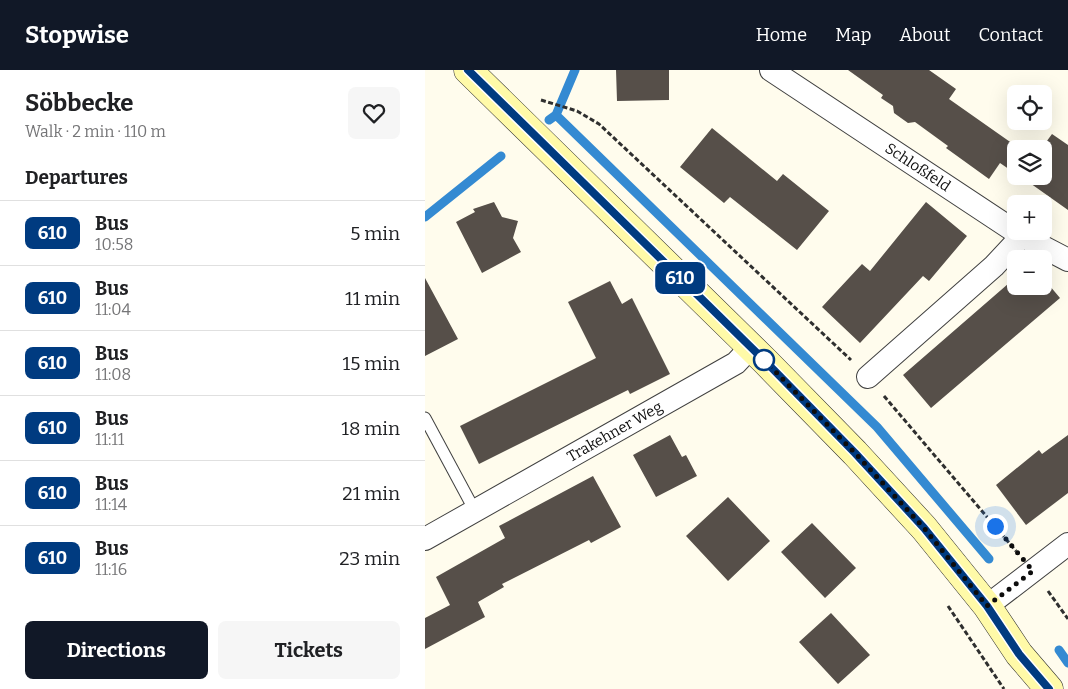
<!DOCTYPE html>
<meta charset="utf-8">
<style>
:root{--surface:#fff;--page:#f6f6f6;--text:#202124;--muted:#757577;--line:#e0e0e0;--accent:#111827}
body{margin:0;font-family:Bitter,serif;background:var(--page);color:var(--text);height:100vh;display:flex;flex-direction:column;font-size:19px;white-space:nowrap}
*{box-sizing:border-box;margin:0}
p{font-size:16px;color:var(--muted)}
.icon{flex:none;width:28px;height:28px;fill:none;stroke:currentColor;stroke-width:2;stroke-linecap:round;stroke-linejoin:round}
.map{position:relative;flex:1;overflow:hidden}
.sheet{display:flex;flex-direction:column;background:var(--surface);width:425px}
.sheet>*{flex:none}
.badge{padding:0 10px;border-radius:8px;font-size:18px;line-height:32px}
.fabs{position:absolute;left:582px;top:15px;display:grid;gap:10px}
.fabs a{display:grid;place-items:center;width:45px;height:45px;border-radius:8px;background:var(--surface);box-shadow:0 5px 20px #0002;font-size:25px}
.you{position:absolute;width:25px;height:25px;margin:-12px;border:4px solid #fff;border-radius:50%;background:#1a73e8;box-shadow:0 0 0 8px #1a73e833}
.map>.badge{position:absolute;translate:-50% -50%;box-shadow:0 0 0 2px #fff}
h2{padding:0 25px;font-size:19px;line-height:45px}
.round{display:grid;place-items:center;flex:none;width:52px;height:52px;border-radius:8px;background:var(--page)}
.headline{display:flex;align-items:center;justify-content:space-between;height:85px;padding:0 25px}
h1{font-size:24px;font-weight:700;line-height:38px}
.cta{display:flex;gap:10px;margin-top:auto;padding:10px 25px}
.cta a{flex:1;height:58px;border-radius:8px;background:var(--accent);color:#fff;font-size:20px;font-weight:700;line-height:58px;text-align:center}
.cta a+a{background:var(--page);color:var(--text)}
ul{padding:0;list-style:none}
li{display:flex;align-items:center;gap:15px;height:65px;padding:0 25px;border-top:1px solid var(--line)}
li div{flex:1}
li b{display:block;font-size:19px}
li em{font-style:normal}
li .badge{min-width:55px;font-weight:700;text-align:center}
header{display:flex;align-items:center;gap:30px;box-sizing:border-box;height:70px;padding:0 25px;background:var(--accent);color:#fff}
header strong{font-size:24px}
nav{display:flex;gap:28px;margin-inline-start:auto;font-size:18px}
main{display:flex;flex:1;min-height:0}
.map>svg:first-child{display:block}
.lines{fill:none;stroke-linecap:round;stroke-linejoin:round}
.stream{stroke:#348ad2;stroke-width:9}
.building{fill:#564f49}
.lane-casing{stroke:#404040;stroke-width:13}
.street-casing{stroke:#404040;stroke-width:24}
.secondary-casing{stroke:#2f2f2f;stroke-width:29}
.path{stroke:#2f2f2f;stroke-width:3;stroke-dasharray:5 2.5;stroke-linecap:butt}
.lane{stroke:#fff;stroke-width:11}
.street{stroke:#fff;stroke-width:22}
.secondary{stroke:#fffaa8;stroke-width:28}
.line-casing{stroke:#fff;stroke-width:11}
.line{stroke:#003b80;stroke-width:8}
.walk{stroke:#0d0d0d;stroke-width:5;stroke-dasharray:0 9}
.stop-dot{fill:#fff;stroke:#003b80;stroke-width:2.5}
.labels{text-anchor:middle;stroke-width:5;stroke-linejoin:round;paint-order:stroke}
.street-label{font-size:15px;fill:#0d0d0d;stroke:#fff}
</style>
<header>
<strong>Stopwise</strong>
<nav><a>Home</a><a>Map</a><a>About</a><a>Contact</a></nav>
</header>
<main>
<section class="sheet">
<div class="headline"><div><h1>Söbbecke</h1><p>Walk · 2 min · 110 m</p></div><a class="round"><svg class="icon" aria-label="heart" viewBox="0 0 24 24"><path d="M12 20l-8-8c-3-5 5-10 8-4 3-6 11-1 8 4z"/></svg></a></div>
<h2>Departures</h2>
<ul>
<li><span class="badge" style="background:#003b80;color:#fff">610</span><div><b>Bus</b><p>10:58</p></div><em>5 min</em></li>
<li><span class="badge" style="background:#003b80;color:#fff">610</span><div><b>Bus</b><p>11:04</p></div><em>11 min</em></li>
<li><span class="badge" style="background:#003b80;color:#fff">610</span><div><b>Bus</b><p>11:08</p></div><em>15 min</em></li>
<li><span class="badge" style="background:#003b80;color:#fff">610</span><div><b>Bus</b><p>11:11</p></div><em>18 min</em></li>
<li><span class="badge" style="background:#003b80;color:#fff">610</span><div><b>Bus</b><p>11:14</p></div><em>21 min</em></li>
<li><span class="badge" style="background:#003b80;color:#fff">610</span><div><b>Bus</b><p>11:16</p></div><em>23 min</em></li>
</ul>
<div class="cta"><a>Directions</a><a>Tickets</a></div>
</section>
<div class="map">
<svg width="643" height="619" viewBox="0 0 643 619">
<rect width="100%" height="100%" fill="#fffced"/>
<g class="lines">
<path class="stream" d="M131 45 452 357 564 489
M124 50 131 45 150 0
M0 147 76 86
M634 580 643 593"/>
</g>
<path class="building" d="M191 0H244V30L192 31Z
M423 0H504L531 19 524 29 595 79H591V104L575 93 564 109 521 78 523 76 490 52 483 53 469 43 468 36 456 28 458 25Z
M287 58 352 111 358 104 404 141 372 180 305 127 299 133 255 97Z
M627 64 643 75V140L595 106H619V79H616Z
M69 132 77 147 93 151 88 168 96 182 57 203 31 152 50 142 48 139Z
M501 132 542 166 504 211 498 206 435 273 397 237 437 194 445 201Z
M591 207V216H619V209L635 228 506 338 478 305Z
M0 208 33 269 0 286Z
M185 211 197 234 207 228 245 304 205 324 203 320 54 394 35 356 171 288 143 232Z
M245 365 257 387 261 385 272 406 231 427 208 385Z
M643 365V423L601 455 571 415 614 380 617 384Z
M168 406 196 457 166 473 164 470 77 514 79 517 53 532 60 547 0 579V548L25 535 11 507 80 468 74 456Z
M303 427 345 471 303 511 261 466Z
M387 453 431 498 400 528 356 482Z
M406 543 445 585 413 614 374 572Z"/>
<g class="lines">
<g class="lane-casing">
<path id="lane" d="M0 348 50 441"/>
</g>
<g class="street-casing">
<g id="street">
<path id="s1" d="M346 0 597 166 643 190"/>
<path d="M443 307 569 196 597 166"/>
<path id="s2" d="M0 469 311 293 326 277"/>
<path d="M562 536 643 474"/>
</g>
</g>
<g class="secondary-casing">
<path id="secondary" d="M43 0 341 292 430 383 499 458 562 536 594 584 624 619"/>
</g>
<path class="path" d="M116 30 152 41 174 54 426 290
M459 326 591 481
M623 521 643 549
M523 536 579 619"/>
<use href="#lane" class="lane"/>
<use href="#street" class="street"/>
<use href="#secondary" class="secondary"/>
</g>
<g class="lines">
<g class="line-casing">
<path id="line" d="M43 0 341 292 430 383 499 458 562 536 594 584 624 619"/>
</g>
<use href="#line" class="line"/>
<path class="walk" d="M339 290 430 383 499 458 562 536 608 501 570 456"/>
</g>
<circle class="stop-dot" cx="339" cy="290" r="10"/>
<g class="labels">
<g class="street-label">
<text dy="5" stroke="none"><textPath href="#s1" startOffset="176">Schloßfeld</textPath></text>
<text dy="5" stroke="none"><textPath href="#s2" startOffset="218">Trakehner Weg</textPath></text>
</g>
</g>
</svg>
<div class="fabs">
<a><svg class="icon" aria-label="locate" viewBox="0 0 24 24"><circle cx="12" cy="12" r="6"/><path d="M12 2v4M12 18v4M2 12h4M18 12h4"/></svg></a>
<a><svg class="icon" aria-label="layers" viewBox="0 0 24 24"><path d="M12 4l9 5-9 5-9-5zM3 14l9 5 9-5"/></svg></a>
<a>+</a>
<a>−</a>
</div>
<div class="you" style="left:570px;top:456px"></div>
<b class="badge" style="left:255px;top:208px;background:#003b80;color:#fff">610</b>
</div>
</main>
